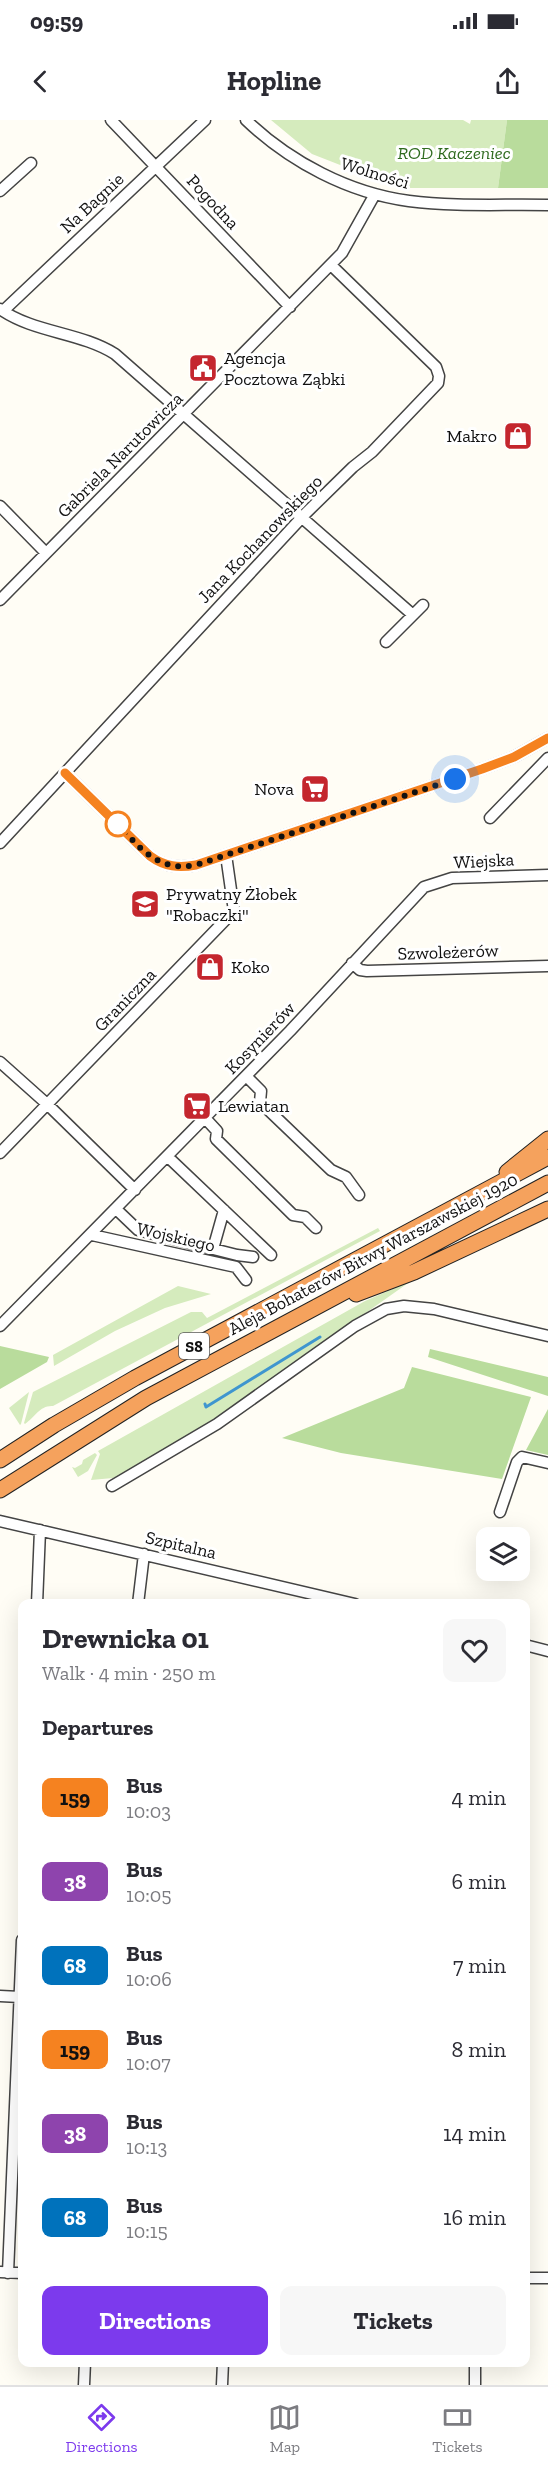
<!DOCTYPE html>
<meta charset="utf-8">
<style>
:root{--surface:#fff;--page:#f7f7f7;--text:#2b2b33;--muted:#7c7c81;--line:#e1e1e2;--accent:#7c3aed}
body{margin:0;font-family:"Zilla Slab",serif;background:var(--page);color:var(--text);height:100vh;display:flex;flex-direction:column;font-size:22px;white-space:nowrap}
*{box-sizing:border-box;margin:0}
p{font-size:20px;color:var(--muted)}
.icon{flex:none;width:33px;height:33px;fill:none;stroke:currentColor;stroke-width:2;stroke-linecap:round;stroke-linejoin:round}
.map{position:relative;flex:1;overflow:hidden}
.drawer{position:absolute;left:18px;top:1479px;width:512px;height:768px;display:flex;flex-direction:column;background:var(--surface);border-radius:12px;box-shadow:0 6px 24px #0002}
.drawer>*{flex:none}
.badge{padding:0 12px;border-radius:9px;font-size:21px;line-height:39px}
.tools{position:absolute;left:476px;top:1407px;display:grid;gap:12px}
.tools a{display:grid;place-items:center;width:54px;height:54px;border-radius:12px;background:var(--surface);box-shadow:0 6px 24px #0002;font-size:30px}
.you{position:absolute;width:30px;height:30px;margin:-15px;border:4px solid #fff;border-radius:50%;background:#1a73e8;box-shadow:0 0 0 9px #1a73e833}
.map>.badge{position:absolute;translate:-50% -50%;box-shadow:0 0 0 3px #fff}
h2{padding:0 24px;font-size:22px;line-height:54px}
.round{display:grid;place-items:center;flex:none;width:63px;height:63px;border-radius:12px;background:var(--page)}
.summary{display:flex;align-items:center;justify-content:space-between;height:102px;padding:0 24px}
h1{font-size:28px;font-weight:700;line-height:45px}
.cta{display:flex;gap:12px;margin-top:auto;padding:12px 24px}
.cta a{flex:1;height:69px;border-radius:12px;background:var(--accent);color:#fff;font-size:24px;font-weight:700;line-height:69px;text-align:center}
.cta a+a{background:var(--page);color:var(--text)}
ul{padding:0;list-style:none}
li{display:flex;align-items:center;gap:18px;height:84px;padding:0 24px}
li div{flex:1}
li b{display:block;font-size:22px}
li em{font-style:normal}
li .badge{min-width:66px;font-weight:700;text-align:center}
.status{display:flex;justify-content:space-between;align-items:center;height:42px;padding:0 30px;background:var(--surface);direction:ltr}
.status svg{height:16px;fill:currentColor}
header{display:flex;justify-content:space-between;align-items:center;height:78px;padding:0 24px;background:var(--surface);font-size:27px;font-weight:700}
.tab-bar{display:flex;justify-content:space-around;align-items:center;height:84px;border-top:2px solid var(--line);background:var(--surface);font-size:16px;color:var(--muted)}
.tab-bar a{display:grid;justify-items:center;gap:3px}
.tab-bar .on{color:var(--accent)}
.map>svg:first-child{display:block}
.green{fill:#d5ebbd}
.forest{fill:#b9dc9c}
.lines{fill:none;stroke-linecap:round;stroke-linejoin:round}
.stream{stroke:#3f96cf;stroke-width:3}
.minor-casing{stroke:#444;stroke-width:13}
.highway-casing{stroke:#222;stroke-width:17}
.minor{stroke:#fff;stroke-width:10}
.highway{stroke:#f5a25d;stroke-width:15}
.line-casing{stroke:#fff;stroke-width:14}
.line{stroke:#f58220;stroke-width:9}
.walk{stroke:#111;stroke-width:6;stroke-dasharray:0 10.8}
.stop-dot{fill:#fff;stroke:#f58220;stroke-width:3}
.labels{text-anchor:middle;stroke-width:6;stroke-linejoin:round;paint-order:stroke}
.shield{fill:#fff;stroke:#585858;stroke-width:1.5}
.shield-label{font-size:16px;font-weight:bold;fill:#111}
.park-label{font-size:18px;font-style:italic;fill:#2f6b1f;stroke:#fff}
.street-label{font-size:18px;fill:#111;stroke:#fff}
.poi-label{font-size:18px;fill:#111;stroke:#fff;text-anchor:start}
</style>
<div class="status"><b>09:59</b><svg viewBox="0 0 49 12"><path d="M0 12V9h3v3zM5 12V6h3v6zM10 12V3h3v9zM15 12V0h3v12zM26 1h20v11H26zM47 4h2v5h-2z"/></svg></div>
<header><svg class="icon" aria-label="back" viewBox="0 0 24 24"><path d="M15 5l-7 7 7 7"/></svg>Hopline<svg class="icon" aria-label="share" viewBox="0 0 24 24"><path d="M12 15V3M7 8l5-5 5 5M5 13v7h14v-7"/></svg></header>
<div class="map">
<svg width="548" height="2265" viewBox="0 0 548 2265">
<rect width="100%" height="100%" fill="#fffdf5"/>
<path class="green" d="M271 0H463L470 4 471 0H507L498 68H399L312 34Z
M378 1108 380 1111 53 1286C40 1285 35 1297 25 1304L24 1303 33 1272 191 1192H202L207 1198Z
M411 1161 228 1290 132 1350 113 1358 91 1360 100 1334 98 1331 365 1181Z
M178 1166 211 1174 165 1188 115 1211 54 1246 53 1235Z
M29 1272 21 1304 20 1305 9 1288Z
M95 1333 97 1335 88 1351 78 1357 72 1347 75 1348 82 1344 83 1340Z"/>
<path class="forest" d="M507 0H548V68H498Z
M0 1226 49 1237 47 1242 0 1269Z
M430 1229 548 1257V1276L428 1237Z
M412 1247 531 1277 502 1359 341 1333 282 1318 404 1268Z
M548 1289V1335L526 1330Z"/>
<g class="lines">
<path class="stream" d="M205 1284 206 1287 320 1217"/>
<g class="minor-casing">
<path id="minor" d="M111 0 290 187
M246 0C290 42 349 73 409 81 455 87 502 84 548 85
M0 71 31 43
M0 189C34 213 80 212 115 234L413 495
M3 191 205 0
M0 386 46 433
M0 480 342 133 375 74
M386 522 423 485
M65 653 150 736C165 747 179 748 196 745L482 649 514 637 548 618
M490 698 548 638
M0 723 305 394 353 347 372 332 438 263 439 256 436 247 331 145
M352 843 360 850 367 851 548 846
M0 942 47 984 135 1070
M246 956 261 971 260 982 331 1050 346 1057 359 1075
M205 998 217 1011 216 1019 293 1095 305 1097 316 1108
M0 1033 234 791 226 735
M168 1037 271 1135
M116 1089 138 1110 237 1135 253 1137
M92 1115 236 1147 246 1160
M213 1129 224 1090
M0 1206 290 911 424 767 452 758 548 755
M112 1366 217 1304 355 1206 386 1189 404 1186 434 1189 548 1216
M500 1392 517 1342 522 1337 548 1343
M0 1401 355 1484
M37 1484 40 1410
M138 1484 144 1434
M525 1525 548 1531
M0 1876 20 1877
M0 2152 22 2153
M8 2153 22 1820
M525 2158H548
M84 2265 85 2242
M222 2265 223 2242
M475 2265V2242"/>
</g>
<g class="highway-casing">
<path id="highway" d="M507 1052 548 1019
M356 1174 414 1152 548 1089
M0 1340 54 1305 135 1258 548 1037
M0 1370 146 1278 548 1063"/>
</g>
<use href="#minor" class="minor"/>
<use href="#highway" class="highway"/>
</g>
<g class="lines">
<g class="line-casing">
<path id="line" d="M65 653 150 736C165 747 179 748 196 745L482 649 514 637 548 618"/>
</g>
<use href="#line" class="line"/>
<path class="walk" d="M118 704C141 730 159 752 196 745L455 659"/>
</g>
<defs>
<g id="civic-square" transform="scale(1.5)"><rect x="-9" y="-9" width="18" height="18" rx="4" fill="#c4262e" stroke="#fff"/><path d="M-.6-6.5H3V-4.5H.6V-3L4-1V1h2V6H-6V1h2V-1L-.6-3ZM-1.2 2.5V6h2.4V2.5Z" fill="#fff"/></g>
<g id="shop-square" transform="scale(1.5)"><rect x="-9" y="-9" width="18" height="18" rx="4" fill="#c4262e" stroke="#fff"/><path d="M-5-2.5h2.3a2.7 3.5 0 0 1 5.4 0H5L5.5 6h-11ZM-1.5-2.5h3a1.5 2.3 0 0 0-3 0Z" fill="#fff"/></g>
<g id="supermarket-square" transform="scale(1.5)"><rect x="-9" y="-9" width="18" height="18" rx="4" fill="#c4262e" stroke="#fff"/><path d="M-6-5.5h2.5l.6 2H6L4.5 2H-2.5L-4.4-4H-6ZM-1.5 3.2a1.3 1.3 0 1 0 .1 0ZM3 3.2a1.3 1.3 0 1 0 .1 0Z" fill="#fff"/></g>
<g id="school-square" transform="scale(1.5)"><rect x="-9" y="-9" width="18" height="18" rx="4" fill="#c4262e" stroke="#fff"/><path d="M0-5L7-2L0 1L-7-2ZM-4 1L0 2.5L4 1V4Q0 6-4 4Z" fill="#fff"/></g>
</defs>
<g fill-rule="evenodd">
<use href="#civic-square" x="203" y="248"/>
<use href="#shop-square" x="518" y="316"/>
<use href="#supermarket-square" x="315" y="669"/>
<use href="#school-square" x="145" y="784"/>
<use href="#shop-square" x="210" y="847"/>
<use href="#supermarket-square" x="197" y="986"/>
</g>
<circle class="stop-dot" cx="118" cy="704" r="12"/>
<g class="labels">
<rect class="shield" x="179" y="1213" width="30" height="26" rx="4.5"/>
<g class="shield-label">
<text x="194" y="1232">S8</text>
</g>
<g class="park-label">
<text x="454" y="39">ROD Kaczeniec</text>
</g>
<g class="street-label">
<text transform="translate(375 53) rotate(17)" y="6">Wolności</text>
<text transform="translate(213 82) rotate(47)" y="6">Pogodna</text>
<text transform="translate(92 83) rotate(-43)" y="6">Na Bagnie</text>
<text transform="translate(120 335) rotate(-45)" y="6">Gabriela Narutowicza</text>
<text transform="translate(260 419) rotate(-46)" y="6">Jana Kochanowskiego</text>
<text transform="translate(484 741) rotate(-3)" y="6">Wiejska</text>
<text transform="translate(448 832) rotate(-2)" y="6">Szwoleżerów</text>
<text transform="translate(125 880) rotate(-46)" y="6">Graniczna</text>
<text transform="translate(260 918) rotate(-46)" y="6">Kosynierów</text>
<text transform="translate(176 1117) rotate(13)" y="6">Wojskiego</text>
<text transform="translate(373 1134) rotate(-28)" y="6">Aleja Bohaterów Bitwy Warszawskiej 1920</text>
<text transform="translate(181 1425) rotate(13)" y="6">Szpitalna</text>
</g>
<g class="poi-label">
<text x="224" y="244">Agencja<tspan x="224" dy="21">Pocztowa Ząbki</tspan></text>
<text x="497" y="322" text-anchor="end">Makro</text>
<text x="294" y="675" text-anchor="end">Nova</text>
<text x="166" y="780">Prywatny Żłobek<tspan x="166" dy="21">"Robaczki"</tspan></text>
<text x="231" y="853">Koko</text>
<text x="218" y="992">Lewiatan</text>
</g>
</g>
</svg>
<div class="tools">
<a><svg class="icon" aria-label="layers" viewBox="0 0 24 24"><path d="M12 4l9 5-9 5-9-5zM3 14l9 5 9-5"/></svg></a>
</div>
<div class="you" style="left:455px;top:659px"></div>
<section class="drawer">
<div class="summary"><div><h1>Drewnicka 01</h1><p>Walk · 4 min · 250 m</p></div><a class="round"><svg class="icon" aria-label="heart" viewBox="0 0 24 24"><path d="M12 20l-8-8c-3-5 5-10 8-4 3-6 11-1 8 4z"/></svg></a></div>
<h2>Departures</h2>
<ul>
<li><span class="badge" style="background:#f58220;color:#111">159</span><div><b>Bus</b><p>10:03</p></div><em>4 min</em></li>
<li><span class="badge" style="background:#8e44ad;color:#fff">38</span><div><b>Bus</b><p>10:05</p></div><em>6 min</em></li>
<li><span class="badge" style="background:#0072bc;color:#fff">68</span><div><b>Bus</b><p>10:06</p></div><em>7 min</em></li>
<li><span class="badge" style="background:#f58220;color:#111">159</span><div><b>Bus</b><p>10:07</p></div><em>8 min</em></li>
<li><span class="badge" style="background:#8e44ad;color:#fff">38</span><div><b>Bus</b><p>10:13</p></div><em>14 min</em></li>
<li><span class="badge" style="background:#0072bc;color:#fff">68</span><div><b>Bus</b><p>10:15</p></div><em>16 min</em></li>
</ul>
<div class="cta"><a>Directions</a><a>Tickets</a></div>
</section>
</div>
<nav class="tab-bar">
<a class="on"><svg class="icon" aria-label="directions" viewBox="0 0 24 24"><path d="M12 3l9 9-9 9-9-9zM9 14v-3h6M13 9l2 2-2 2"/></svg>Directions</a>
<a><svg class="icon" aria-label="map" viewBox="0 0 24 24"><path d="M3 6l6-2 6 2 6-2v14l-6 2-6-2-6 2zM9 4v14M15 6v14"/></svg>Map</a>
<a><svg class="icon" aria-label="tickets" viewBox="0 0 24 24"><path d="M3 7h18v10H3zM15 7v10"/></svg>Tickets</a>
</nav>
